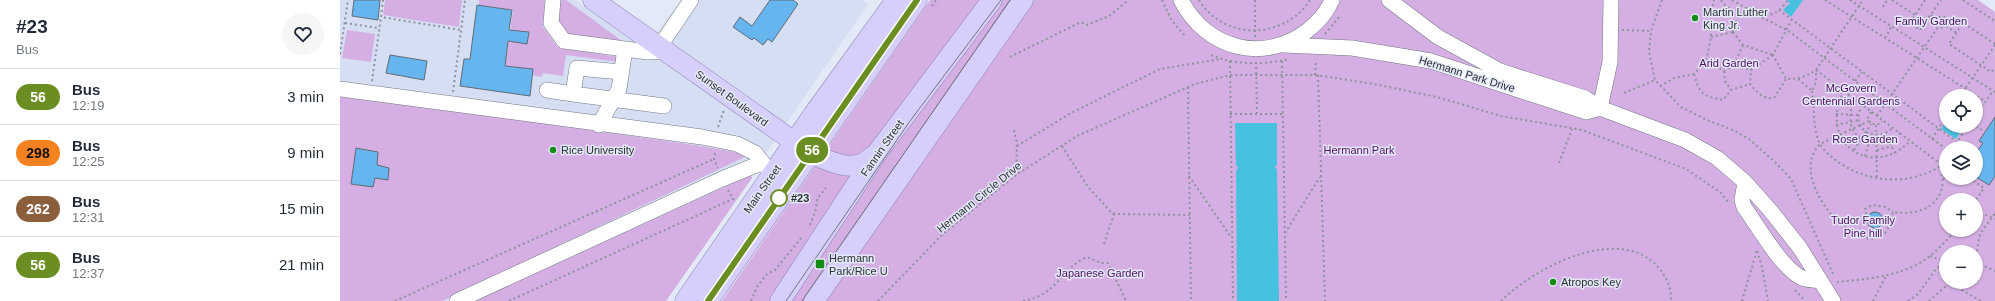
<!DOCTYPE html>
<meta charset="utf-8">
<style>
:root{--surface:#fff;--page:#f6f6f7;--text:#1f2937;--muted:#747a83;--line:#e0e1e3}
body{margin:0;font-family:Helvetica,sans-serif;background:var(--page);color:var(--text);height:100vh;display:flex;flex-direction:column;font-size:15px;white-space:nowrap}
*{box-sizing:border-box;margin:0}
p{font-size:13px;color:var(--muted)}
.icon{flex:none;width:22px;height:22px;fill:none;stroke:currentColor;stroke-width:2;stroke-linecap:round;stroke-linejoin:round}
.map{position:relative;flex:1;overflow:hidden}
.drawer{display:flex;flex-direction:column;background:var(--surface);width:340px}
.drawer>*{flex:none}
.badge{padding:0 8px;border-radius:13px;font-size:14px;line-height:26px}
.fabs{position:absolute;left:1599px;top:89px;display:grid;gap:8px}
.fabs a{display:grid;place-items:center;width:44px;height:44px;border-radius:50%;background:var(--surface);box-shadow:0 1px 3px #0004;font-size:20px}
.map>.badge{position:absolute;translate:-50% -50%;box-shadow:0 0 0 2px #fff}
.round{display:grid;place-items:center;flex:none;width:42px;height:42px;border-radius:21px;background:var(--page)}
.head{display:flex;align-items:center;justify-content:space-between;height:68px;padding:0 16px}
h1{font-size:19px;font-weight:800;line-height:30px}
ul{padding:0;list-style:none}
li{display:flex;align-items:center;gap:12px;height:56px;padding:0 16px;border-top:1px solid var(--line)}
li div{flex:1}
li b{display:block;font-size:15px}
li em{font-style:normal}
li .badge{min-width:44px;font-weight:700;text-align:center}
main{display:flex;flex:1;min-height:0}
.map>svg:first-child{display:block}
.built{fill:#d5def3}
.green{fill:#d5aee3;fill-rule:evenodd}
.water{fill:#46c1df}
.building{fill:#67b5ef;stroke:#606c75}
.lines{fill:none;stroke-linecap:round;stroke-linejoin:round}
.minor-casing{stroke:#737985;stroke-width:16}
.major-casing{stroke:#8b82b4;stroke-width:21}
.path{stroke:#8e929c;stroke-width:2;stroke-dasharray:2 3;stroke-linecap:butt}
.minor{stroke:#fff;stroke-width:15}
.major{stroke:#d7cffb;stroke-width:20}
.tram{stroke:#72757e;stroke-width:1}
.line-casing{stroke:#fff;stroke-width:9}
.line{stroke:#6b8e23;stroke-width:6}
.poi-dot{fill:#148c15;stroke:#e3e9f7;stroke-width:1.5}
.stop-dot{fill:#fff;stroke:#6b8e23;stroke-width:2}
.labels{text-anchor:middle;stroke-width:3;stroke-linejoin:round;paint-order:stroke}
.poi-label{font-size:11px;fill:#2d2f35;stroke:#e3e9f7;text-anchor:start}
.park-label{font-size:11px;fill:#500c63;stroke:#e3e9f7}
.street-label{font-size:11px;fill:#2d2f35;stroke:#e3e9f7}
.stop-label{font-size:11px;font-weight:bold;fill:#2d2f35;stroke:#e3e9f7;text-anchor:start}
</style>
<main>
<section class="drawer">
<div class="head"><div><h1>#23</h1><p>Bus</p></div><a class="round"><svg class="icon" aria-label="heart" viewBox="0 0 24 24"><path d="M12 20l-8-8c-3-5 5-10 8-4 3-6 11-1 8 4z"/></svg></a></div>
<ul>
<li><span class="badge" style="background:#6b8e23;color:#fff">56</span><div><b>Bus</b><p>12:19</p></div><em>3 min</em></li>
<li><span class="badge" style="background:#f58220;color:#111">298</span><div><b>Bus</b><p>12:25</p></div><em>9 min</em></li>
<li><span class="badge" style="background:#8b5e3c;color:#fff">262</span><div><b>Bus</b><p>12:31</p></div><em>15 min</em></li>
<li><span class="badge" style="background:#6b8e23;color:#fff">56</span><div><b>Bus</b><p>12:37</p></div><em>21 min</em></li>
</ul>
</section>
<div class="map">
<svg width="1655" height="301" viewBox="0 0 1655 301">
<rect width="100%" height="100%" fill="#e3e9f7"/>
<path class="built" d="M0 0H235L305 48 341 0H522L528 4 425 155 319 301H0Z"/>
<path class="green" d="M45 0H122L119 27 43 15Z
M139 0H205L203 27 218 47 278 57V62L226 55 223 76 203 73 202 77 192 75 193 69 158 65 159 58 166 59 169 39 179 40V43L187 44 189 32H170L173 10 139 5Z
M217 0H226L282 41 228 36 214 14Z
M590 0H1638L1655 12V301H382ZM1606 96H1636V126H1606ZM1606 148H1636V178H1606ZM1606 200H1636V230H1606ZM1606 252H1636V282H1606Z
M7 30 35 34 31 62 2 58Z
M4 94 361 146 406 154 407 156 102 301H0V95Z
M411 175 412 178 326 301H134Z"/>
<path class="water" d="M1447 0H1463L1451 17 1443 10 1450 3Z
M1606 122V126H1624L1616 139 1601 129Z
M895 123H937V165L935 167 937 170 939 301H897L896 171 898 168 896 165Z"/>
<path class="building" d="M14 0H40L38 20 12 16Z
M430 0H453L458 4 432 42 428 39 423 45 414 38 412 40 393 27 400 17 412 26Z
M137 5 172 10 169 30 189 32 187 44 168 41 165 66 193 69 190 96 120 86 124 59H130Z
M50 55 87 61 84 80 46 73Z
M1655 117V176L1649 185 1636 177V153L1643 143 1639 141Z
M16 148 38 152 37 165 49 168 48 180 35 178 33 187 11 184Z
M1527 220a8 8 0 1 1 16 0a8 8 0 1 1-16 0Z"/>
<g class="lines">
<g class="minor-casing">
<path id="minor" d="M213 0 211 23 224 41 308 52 327 51
M841 0C866 49 923 64 967 31 977 23 987 12 992 0
M1049 0 1098 37 1160 71 1245 98 1260 108 1345 140 1377 158 1405 182 1430 210 1460 248 1493 301
M944 45 1012 48 1091 61 1246 112 1260 108
M320 46 351 0
M281 72 237 68 233 94 324 106
M0 89 362 137 397 144 415 153 432 174
M207 90 233 94
M1260 108 1270 62 1271 0
M259 125 279 89 285 49
M1405 182 1402 200 1404 207C1418 226 1442 269 1462 278 1467 280 1475 280 1480 281
M117 301 382 179 421 163"/>
</g>
<g class="major-casing">
<path id="major" d="M253 0 470 153C485 159 506 171 523 163 527 161 532 157 536 154
M345 301 473 115 556 0
M368 301 577 0
M440 301 537 153 652 0
M474 301 683 0"/>
</g>
<path class="path" d="M43 0 41 17 121 30
M822 0 832 21 846 37
M859 0C884 41 944 40 970 0
M915 0V37
M1322 0 1311 31 1309 52 1315 80 1341 107 1367 120 1393 130 1409 139 1437 164 1451 179 1494 276
M1381 0C1392 16 1417 21 1435 13 1440 10 1445 4 1448 0
M1392 0 1406 8 1421 9V17L1447 30 1606 149
M1485 0 1645 101
M1510 0 1655 92
M1552 0 1575 15
M1585 0 1570 23 1580 30 1601 0
M1623 0 1655 21
M592 6 596 0
M1543 7 1547 0
M1439 10 1617 142
M1591 15 1597 19
M1596.5 22a5.5 5.5 0 1 1 11 0a5.5 5.5 0 1 1-11 0Z
M1452 19 1433 55 1446 79C1459 79 1466 77 1476 70L1523 0
M5 23 39 28
M1606 26 1617 33
M1282 30 1311 31
M1393 32 1403 45 1433 55
M1393 32 1399 14
M985 34 999 17
M1371 37 1393 32
M1545 38 1551 27
M1655 44 1623 23 1609 44 1651 72 1655 68
M0 54 8 0
M871 55C895 65 923 65 949 59
M1433 55 1411 70 1410 84C1417 92 1422 99 1434 98L1446 79
M670 57 741 22 747 25 769 16 789 0
M890 61 893 301
M942 61 946 301
M1366 61 1384 71 1394 65 1411 70
M916 62 917 113
M1394 65 1403 45
M1476 70 1602 165 1606 159
M1384 71 1385 81 1391 90
M1354 74C1360 94 1362 96 1383 100L1391 90 1410 84
M975 75 976 60
M978 75 985 301
M1458 79 1472 91 1476 82V70
M32 81 41 17
M1515 81 1522 72
M1320 86 1334 78 1354 74 1366 61 1371 37 1370 18 1374 0
M848 87 851 301
M1472 91C1474 107 1473 127 1479 142 1482 149 1488 154 1493 158 1523 183 1570 187 1602 165
M1504 91C1477 142 1531 181 1570 141
M113 92 125 0
M1284 93 1315 80
M1620 96 1655 45
M1515 100C1497 133 1534 160 1560 133
M1522 105C1517 115 1517 125 1526 132 1536 137 1545 135 1552 128
M1531 112 1528 118 1531 124H1539L1542 121
M890 114H943
M1496 114 1519 115
M1636 115 1653 91
M1537 116 1598 27
M1529 121 1480 144C1446 178 1514 256 1543 235 1549 230 1551 219 1553 212 1584 217 1611 201 1600 166
M1496 125 1519 120
M1536 125 1537 178
M1636 126 1645 132
M378 127 384 110
M674 130 677 143 676 175
M1545 134 1555 153
M1592 139 1606 117
M677 146 731 113 820 69 881 59
M722 146 748 187 771 212 776 214 850 215
M1613 148 1628 126
M1514 150 1531 124
M1537 150 1552 146
M375 153 374 159 378 168
M1525 156 1529 143
M1219 163 1232 129
M849 176 891 237
M1603 178H1619
M1629 178 1644 188 1636 200
M388 190 394 200
M1636 211 1655 219
M1527 219 1525 209 1532 205 1545 207 1553 212
M470 225 476 209 477 199 486 188
M945 233 980 177
M764 244 774 214
M1417 251 1422 267 1428 301
M1590 256 1604 261
M1636 256 1640 234 1655 213
M1636 262 1655 271
M1497 282C1528 279 1565 276 1590 256 1600 248 1608 238 1617 230
M1455 290 1465 301
M55 301 374 159
M169 301 393 199
M411 301 417 287 427 274 435 270 462 237
M538 301 603 234 676 175 737 136 855 84 890 75H975L1034 84 1097 97 1161 116 1242 130 1346 169 1380 192 1389 203
M683 301C718 295 720 269 747 257L761 263H768L786 301
M1161 301C1193 269 1273 226 1314 263 1325 273 1332 287 1331 301
M1402 301 1417 250
M1533 301 1546 276
M1568 301 1578 294 1596 269 1606 261
M1589 301 1605 287 1611 284 1641 301"/>
<use href="#minor" class="minor"/>
<use href="#major" class="major"/>
<path class="tram" d="M446 301 570 121 661 0
M462 301 670 0"/>
</g>
<g class="lines">
<g class="line-casing">
<path id="line" d="M368 301 577 0"/>
</g>
<use href="#line" class="line"/>
</g>
<g class="poi-dot">
<circle cx="1355" cy="18" r="4"/>
<circle cx="213" cy="150" r="4"/>
<rect x="475" y="259" width="10" height="10" rx="2"/>
<circle cx="1213" cy="282" r="4"/>
</g>
<circle class="stop-dot" cx="439" cy="198" r="8"/>
<g class="labels">
<g class="poi-label">
<text x="1363" y="16">Martin Luther<tspan x="1363" dy="13">King Jr.</tspan></text>
<text x="221" y="154">Rice University</text>
<text x="489" y="262">Hermann<tspan x="489" dy="13">Park/Rice U</tspan></text>
<text x="1221" y="286">Atropos Key</text>
</g>
<g class="park-label">
<text x="1591" y="25">Family Garden</text>
<text x="1389" y="67">Arid Garden</text>
<text x="1511" y="92">McGovern<tspan x="1511" dy="13">Centennial Gardens</tspan></text>
<text x="1525" y="143">Rose Garden</text>
<text x="1019" y="154">Hermann Park</text>
<text x="1523" y="224">Tudor Family<tspan x="1523" dy="13">Pine hill</tspan></text>
<text x="760" y="277">Japanese Garden</text>
</g>
<g class="street-label">
<text transform="translate(1127 74) rotate(17)" y="4">Hermann Park Drive</text>
<text transform="translate(392 98) rotate(36)" y="4">Sunset Boulevard</text>
<text transform="translate(542 148) rotate(-55)" y="4">Fannin Street</text>
<text transform="translate(422 189) rotate(-55)" y="4">Main Street</text>
<text transform="translate(639 197) rotate(-39)" y="4">Hermann Circle Drive</text>
</g>
<g class="stop-label">
<text x="451" y="202">#23</text>
</g>
</g>
</svg>
<div class="fabs">
<a><svg class="icon" aria-label="locate" viewBox="0 0 24 24"><circle cx="12" cy="12" r="6"/><path d="M12 2v4M12 18v4M2 12h4M18 12h4"/></svg></a>
<a><svg class="icon" aria-label="layers" viewBox="0 0 24 24"><path d="M12 4l9 5-9 5-9-5zM3 14l9 5 9-5"/></svg></a>
<a>+</a>
<a>−</a>
</div>
<b class="badge" style="left:472px;top:150px;background:#6b8e23;color:#fff">56</b>
</div>
</main>
